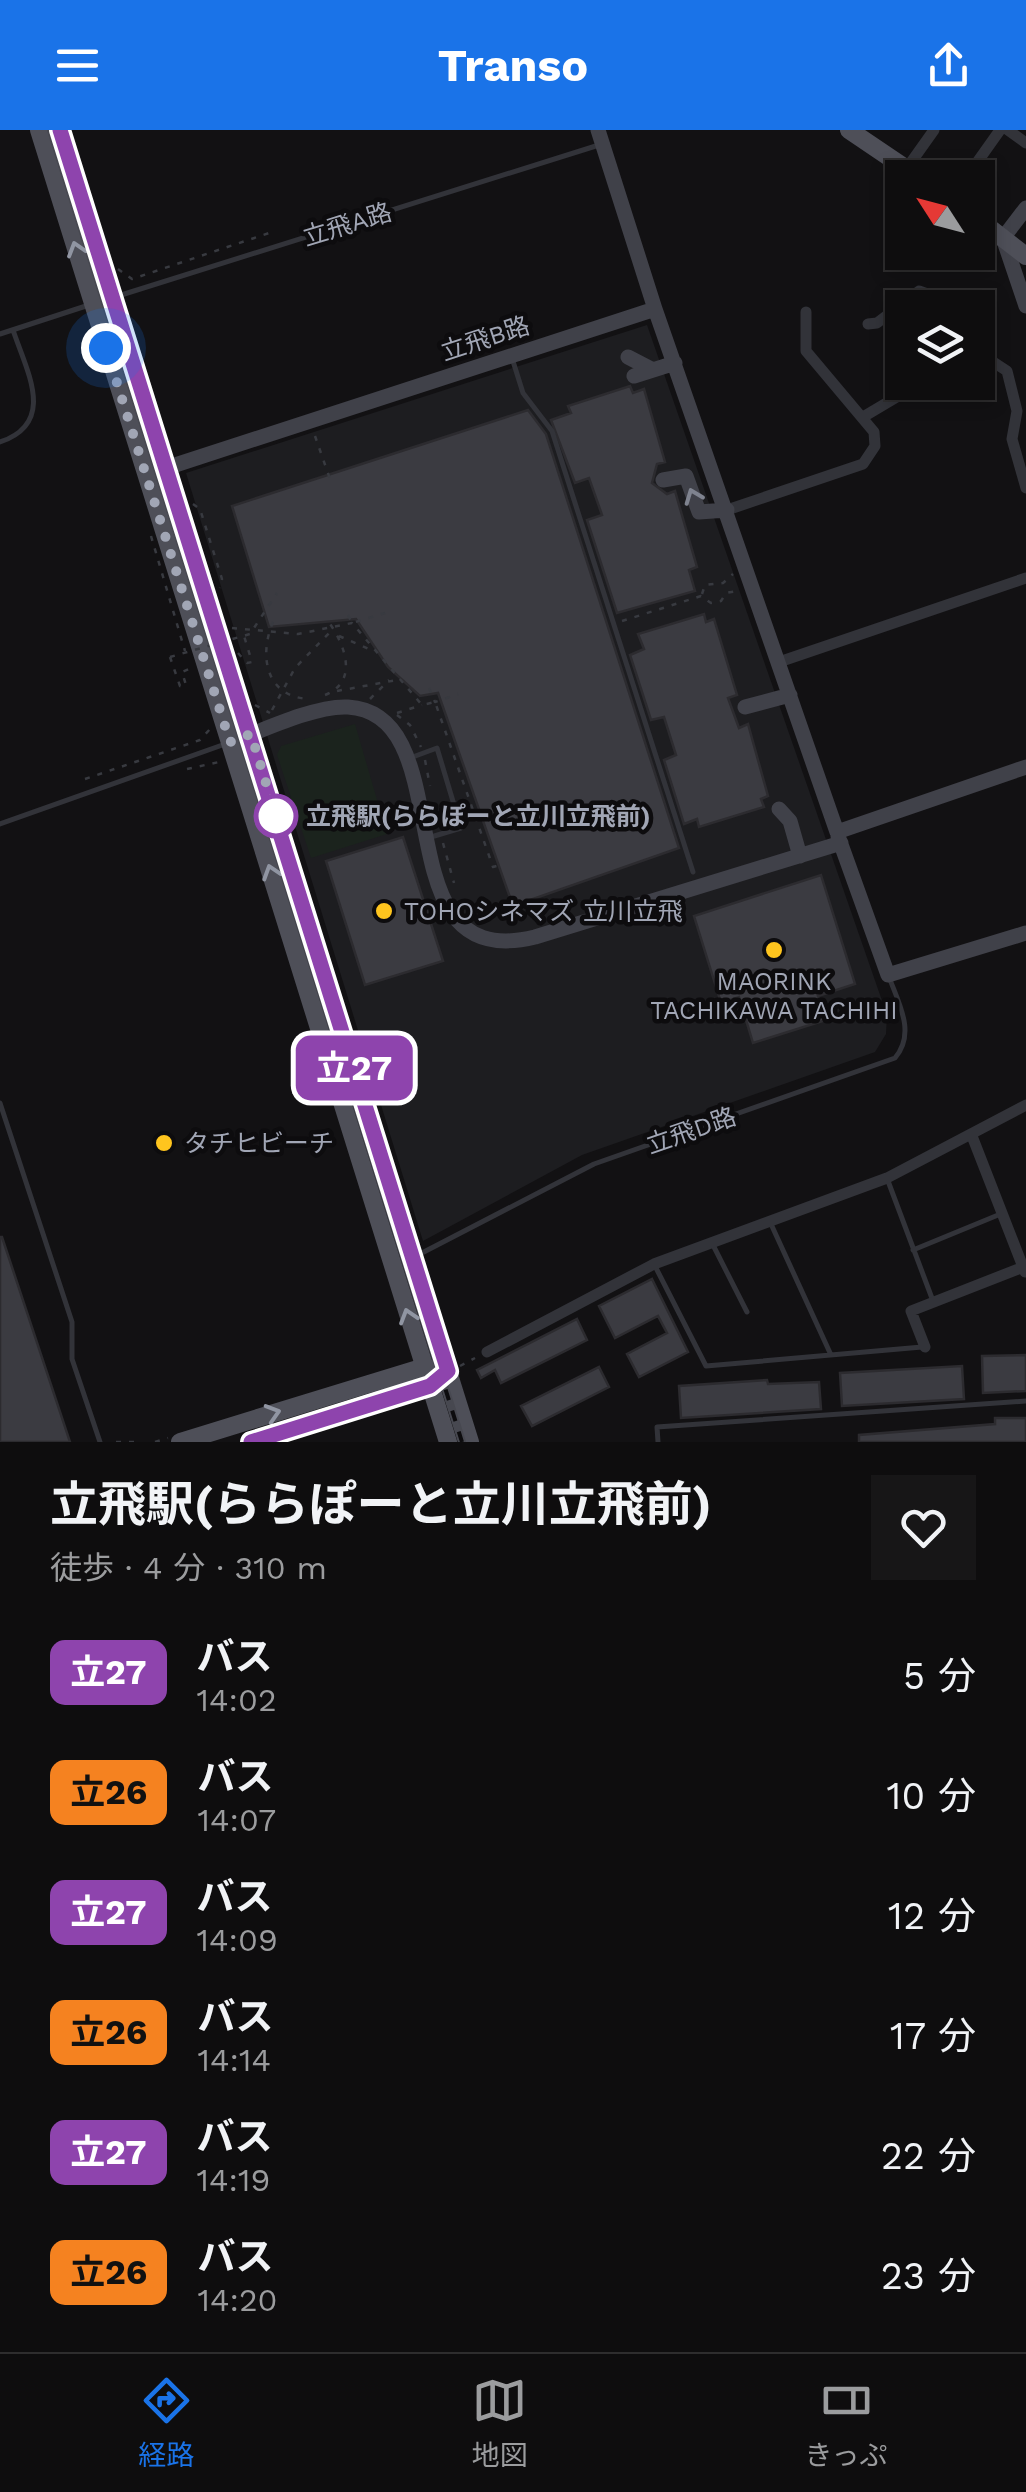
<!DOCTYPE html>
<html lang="ja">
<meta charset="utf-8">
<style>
:root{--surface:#0e0d0e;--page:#171617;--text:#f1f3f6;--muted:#9b9c9e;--line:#2e2d2e;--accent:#1a73e8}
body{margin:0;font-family:"Work Sans","Noto Sans JP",sans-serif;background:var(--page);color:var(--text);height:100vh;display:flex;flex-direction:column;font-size:38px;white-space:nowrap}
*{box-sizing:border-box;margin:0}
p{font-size:32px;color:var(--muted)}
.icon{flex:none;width:55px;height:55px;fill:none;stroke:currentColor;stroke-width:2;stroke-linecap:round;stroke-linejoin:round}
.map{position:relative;height:1312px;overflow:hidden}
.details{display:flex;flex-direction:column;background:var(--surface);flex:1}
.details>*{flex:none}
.badge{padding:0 20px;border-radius:15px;font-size:35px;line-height:65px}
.needle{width:65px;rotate:306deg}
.controls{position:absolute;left:885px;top:30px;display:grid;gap:20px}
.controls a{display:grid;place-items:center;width:110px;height:110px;border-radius:0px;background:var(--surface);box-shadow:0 5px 15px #0003,0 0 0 2px var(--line);font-size:50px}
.you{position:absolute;width:50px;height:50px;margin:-25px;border:8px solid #fff;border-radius:50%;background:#1a73e8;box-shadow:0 0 0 15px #1a73e833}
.map>.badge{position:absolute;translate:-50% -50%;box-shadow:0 0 0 5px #fff}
.round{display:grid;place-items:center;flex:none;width:105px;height:105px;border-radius:0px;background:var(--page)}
.head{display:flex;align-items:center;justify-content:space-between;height:170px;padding:0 50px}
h1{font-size:48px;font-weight:700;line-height:75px}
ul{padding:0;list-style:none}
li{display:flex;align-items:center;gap:30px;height:120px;padding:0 50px}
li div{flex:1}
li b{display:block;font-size:38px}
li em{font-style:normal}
li .badge{min-width:110px;font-weight:700;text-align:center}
header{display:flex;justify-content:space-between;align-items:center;height:130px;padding:0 50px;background:var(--accent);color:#fff;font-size:45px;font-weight:700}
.tab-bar{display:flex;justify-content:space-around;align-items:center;height:140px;border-top:2px solid var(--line);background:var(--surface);font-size:28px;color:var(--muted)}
.tab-bar a{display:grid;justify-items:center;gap:5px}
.tab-bar .selected{color:var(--accent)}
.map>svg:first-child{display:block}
.built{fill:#1d1d20}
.green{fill:#1b231d}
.building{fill:#3b3b41;stroke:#2c2b2f;stroke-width:2.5}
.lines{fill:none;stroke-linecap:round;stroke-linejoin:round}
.path{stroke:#383a40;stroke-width:2.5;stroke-dasharray:5 8;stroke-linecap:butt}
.lane{stroke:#323339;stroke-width:5}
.street{stroke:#323339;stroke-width:11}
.secondary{stroke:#404149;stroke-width:15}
.primary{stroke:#4e4f58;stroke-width:18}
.rail-casing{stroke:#474850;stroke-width:8}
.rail{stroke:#0d0c0e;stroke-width:4;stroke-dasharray:11;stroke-linecap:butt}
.path-bridge{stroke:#383a40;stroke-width:2.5;stroke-dasharray:5 8;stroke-linecap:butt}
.oneway{stroke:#9095a2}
.oneway2{stroke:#7f838f}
.line-casing{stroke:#fff;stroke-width:22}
.line{stroke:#8e44ad;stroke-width:15}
.walk{stroke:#a1a6b5;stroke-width:10;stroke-dasharray:0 18}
.stop-dot{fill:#fff;stroke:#8e44ad;stroke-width:5}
.poi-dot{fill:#ffc51e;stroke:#0d0c0e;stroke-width:4}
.labels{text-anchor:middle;stroke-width:9;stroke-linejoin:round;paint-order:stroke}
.street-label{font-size:25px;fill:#a1a6b5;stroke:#0d0c0e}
.stop-label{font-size:25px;font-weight:bold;fill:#a1a6b5;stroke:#0d0c0e;text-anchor:start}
.poi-label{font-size:25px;fill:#a1a6b5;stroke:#0d0c0e;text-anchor:start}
</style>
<header><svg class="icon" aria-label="menu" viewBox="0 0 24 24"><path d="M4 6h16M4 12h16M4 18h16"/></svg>Transo<svg class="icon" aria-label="share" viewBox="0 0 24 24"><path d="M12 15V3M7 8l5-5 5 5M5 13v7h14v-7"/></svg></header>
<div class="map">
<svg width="1026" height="1312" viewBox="0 0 1026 1312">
<rect width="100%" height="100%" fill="#121113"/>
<path class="built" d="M647 195 887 885 886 904 875 922 582 1025 423 1111 186 343Z"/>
<path class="green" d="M355 594 387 704 311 728 277 625 281 616Z"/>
<path class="building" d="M630 256 633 263 644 259 665 332 657 334 652 353 667 364 675 361 697 437 689 440 695 461 617 483 587 390 602 385 589 348 575 353 551 290 571 283 568 276Z
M528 280 546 304 679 718 513 776 438 563 420 566 388 537 356 489 269 497 232 376Z
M704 484 706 492 714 489 737 565 728 568 739 598 748 594 768 666 761 669 764 677 699 697 697 689 684 694 664 630 676 625 664 587 651 590 630 525 644 519 638 504Z
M403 707 443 831 365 855 326 731Z
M821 745 855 854 818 866 826 890 753 913 739 867 721 873 694 786Z
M0 1107H2L70 1312H0Z
M652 1149 688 1222 639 1247 627 1224 667 1203 658 1186 615 1208 599 1176Z
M577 1189 587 1210 501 1253 495 1240 481 1248 477 1240Z
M1026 1225V1261L983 1263 982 1226Z
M962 1236 964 1269 842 1276 840 1243Z
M599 1237 609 1257 532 1296 521 1276Z
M767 1250 768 1254 819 1252 821 1279 681 1288 679 1256Z
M995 1288H1026V1312H859V1305L995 1294Z"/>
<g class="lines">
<path class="path" d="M118 139 132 149 275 101
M315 306 330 349
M193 374 200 379 222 449 220 458
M151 406 185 521
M702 464 705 455 723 453 733 444
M348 485 352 493 385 483
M622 491 701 466 711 473 721 471 726 463 737 461
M273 492C259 525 265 566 308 569
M232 498 298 504 352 493 422 575 435 572 493 737 504 734
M339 506 369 519
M238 523 247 533 252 532 244 506
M170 527 180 556 186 555 182 542 189 539
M429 558 435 572 458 564
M337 561 397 550
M325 565C360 551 344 513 328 491
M370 569 389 550
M255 575 270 583
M272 580 295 538 333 499
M397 583 422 575
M397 585 410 595 421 617
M425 630 430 656
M187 639 219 632
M85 649 200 610 211 598
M443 713 454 753
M460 1236 475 1228
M116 1312H134
M155 1312 168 1308"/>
<path class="lane" d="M118 166 599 15
M0 204 89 175
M512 228 523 263 552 301 693 742
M0 312C57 293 27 242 13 200
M410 628 437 618 461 698 431 707
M0 694 228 613
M0 973 72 1192V1229L100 1312
M888 1051 933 1171
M771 1094 831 1225
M713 1115 747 1182
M913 1120 1003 1083
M418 1125 594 1034 895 928C916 903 899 874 889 847
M655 1136 706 1236 922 1217
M658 1312 657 1297 1026 1271"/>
<path class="street" d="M1008 0 1026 13
M907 38 934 0
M966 48 1000 0
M868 194 877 193 919 161 947 171 950 178
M978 222 1007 241 1017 281 1012 309 1026 358
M863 287 900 265 911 252
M727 380 863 334 875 316 874 302 806 221V182
M779 532 1026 448
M972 1006 1025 1142
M925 1217 911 1181 1026 1136
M487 1222 654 1134 887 1048 1026 975"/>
<path class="secondary" d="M1026 78 1003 108 1026 176
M655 179 837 702 1026 637
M628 227 653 240
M634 246 675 233
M166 338 655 179 598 0
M663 350 686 346 699 382 727 380
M745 577 790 565
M230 613C261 601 316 575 348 577 466 584 377 846 535 807L841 713
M779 679 790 691 800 726
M838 706 888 845 1026 803"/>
<path class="primary" d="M39 0 448 1312
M60 0 470 1312
M849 0 920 48
M978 89 1026 126
M180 1312 424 1237 433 1239
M251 1312 436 1251"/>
<g class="rail-casing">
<path id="rail" d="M51 0 462 1312"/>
</g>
<use href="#rail" class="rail"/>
<path class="path-bridge" d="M170 527 250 504 277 463"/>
</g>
<defs><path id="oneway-chevron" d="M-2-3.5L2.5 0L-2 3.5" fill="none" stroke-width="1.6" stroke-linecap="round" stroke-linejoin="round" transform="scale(2.5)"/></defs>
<g class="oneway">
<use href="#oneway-chevron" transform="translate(76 119) rotate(-107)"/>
<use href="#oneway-chevron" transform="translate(271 742) rotate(-108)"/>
<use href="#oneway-chevron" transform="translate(408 1186) rotate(-107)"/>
<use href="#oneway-chevron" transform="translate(273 1283) rotate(-17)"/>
</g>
<use class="oneway2" href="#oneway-chevron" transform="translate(693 366) rotate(-111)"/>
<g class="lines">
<g class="line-casing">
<path id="line" d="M60 0 448 1241 430 1256 251 1312"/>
</g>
<use href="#line" class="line"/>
<path class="walk" d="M106 218 230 612 251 604 276 686"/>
</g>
<circle class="stop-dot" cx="276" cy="686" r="20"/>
<g class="poi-dot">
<circle cx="384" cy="781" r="10"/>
<circle cx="774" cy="820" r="10"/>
<circle cx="164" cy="1013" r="10"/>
</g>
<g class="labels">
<g class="street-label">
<text transform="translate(347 94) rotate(-17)" y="9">立飛A路</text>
<text transform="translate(485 208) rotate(-18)" y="9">立飛B路</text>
<text transform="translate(691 1000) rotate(-19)" y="9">立飛D路</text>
</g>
<g class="stop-label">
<text x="306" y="695">立飛駅(ららぽーと立川立飛前)</text>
</g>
<g class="poi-label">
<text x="404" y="790">TOHOシネマズ 立川立飛</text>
<text x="774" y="860" text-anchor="middle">MAORINK<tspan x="774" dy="29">TACHIKAWA TACHIHI</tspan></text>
<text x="184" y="1022">タチヒビーチ</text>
</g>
</g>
</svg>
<div class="controls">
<a><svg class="needle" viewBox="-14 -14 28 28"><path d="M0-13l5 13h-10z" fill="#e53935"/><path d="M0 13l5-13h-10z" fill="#9b9c9e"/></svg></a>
<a><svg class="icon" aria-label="layers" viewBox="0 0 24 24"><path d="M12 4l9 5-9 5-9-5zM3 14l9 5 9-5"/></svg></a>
</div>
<div class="you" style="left:106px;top:218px"></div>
<b class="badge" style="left:354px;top:938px;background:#8e44ad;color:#fff">立27</b>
</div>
<section class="details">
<div class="head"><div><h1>立飛駅(ららぽーと立川立飛前)</h1><p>徒歩 · 4 分 · 310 m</p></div><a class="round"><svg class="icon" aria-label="heart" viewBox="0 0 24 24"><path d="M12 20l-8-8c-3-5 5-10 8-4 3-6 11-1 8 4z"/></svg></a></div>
<ul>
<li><span class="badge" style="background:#8e44ad;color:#fff">立27</span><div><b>バス</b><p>14:02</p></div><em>5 分</em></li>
<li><span class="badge" style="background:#f58220;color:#111">立26</span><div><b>バス</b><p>14:07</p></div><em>10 分</em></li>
<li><span class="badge" style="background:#8e44ad;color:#fff">立27</span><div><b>バス</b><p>14:09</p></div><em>12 分</em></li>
<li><span class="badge" style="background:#f58220;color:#111">立26</span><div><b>バス</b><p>14:14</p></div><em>17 分</em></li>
<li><span class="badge" style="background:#8e44ad;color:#fff">立27</span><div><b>バス</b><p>14:19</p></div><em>22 分</em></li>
<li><span class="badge" style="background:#f58220;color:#111">立26</span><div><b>バス</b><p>14:20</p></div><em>23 分</em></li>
</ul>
</section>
<nav class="tab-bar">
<a class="selected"><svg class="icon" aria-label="directions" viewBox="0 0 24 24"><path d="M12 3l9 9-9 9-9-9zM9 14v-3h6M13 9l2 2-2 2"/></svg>経路</a>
<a><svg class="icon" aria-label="map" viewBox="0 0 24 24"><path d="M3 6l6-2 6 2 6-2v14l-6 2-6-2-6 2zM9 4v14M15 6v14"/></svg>地図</a>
<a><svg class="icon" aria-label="tickets" viewBox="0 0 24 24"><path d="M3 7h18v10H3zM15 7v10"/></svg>きっぷ</a>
</nav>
